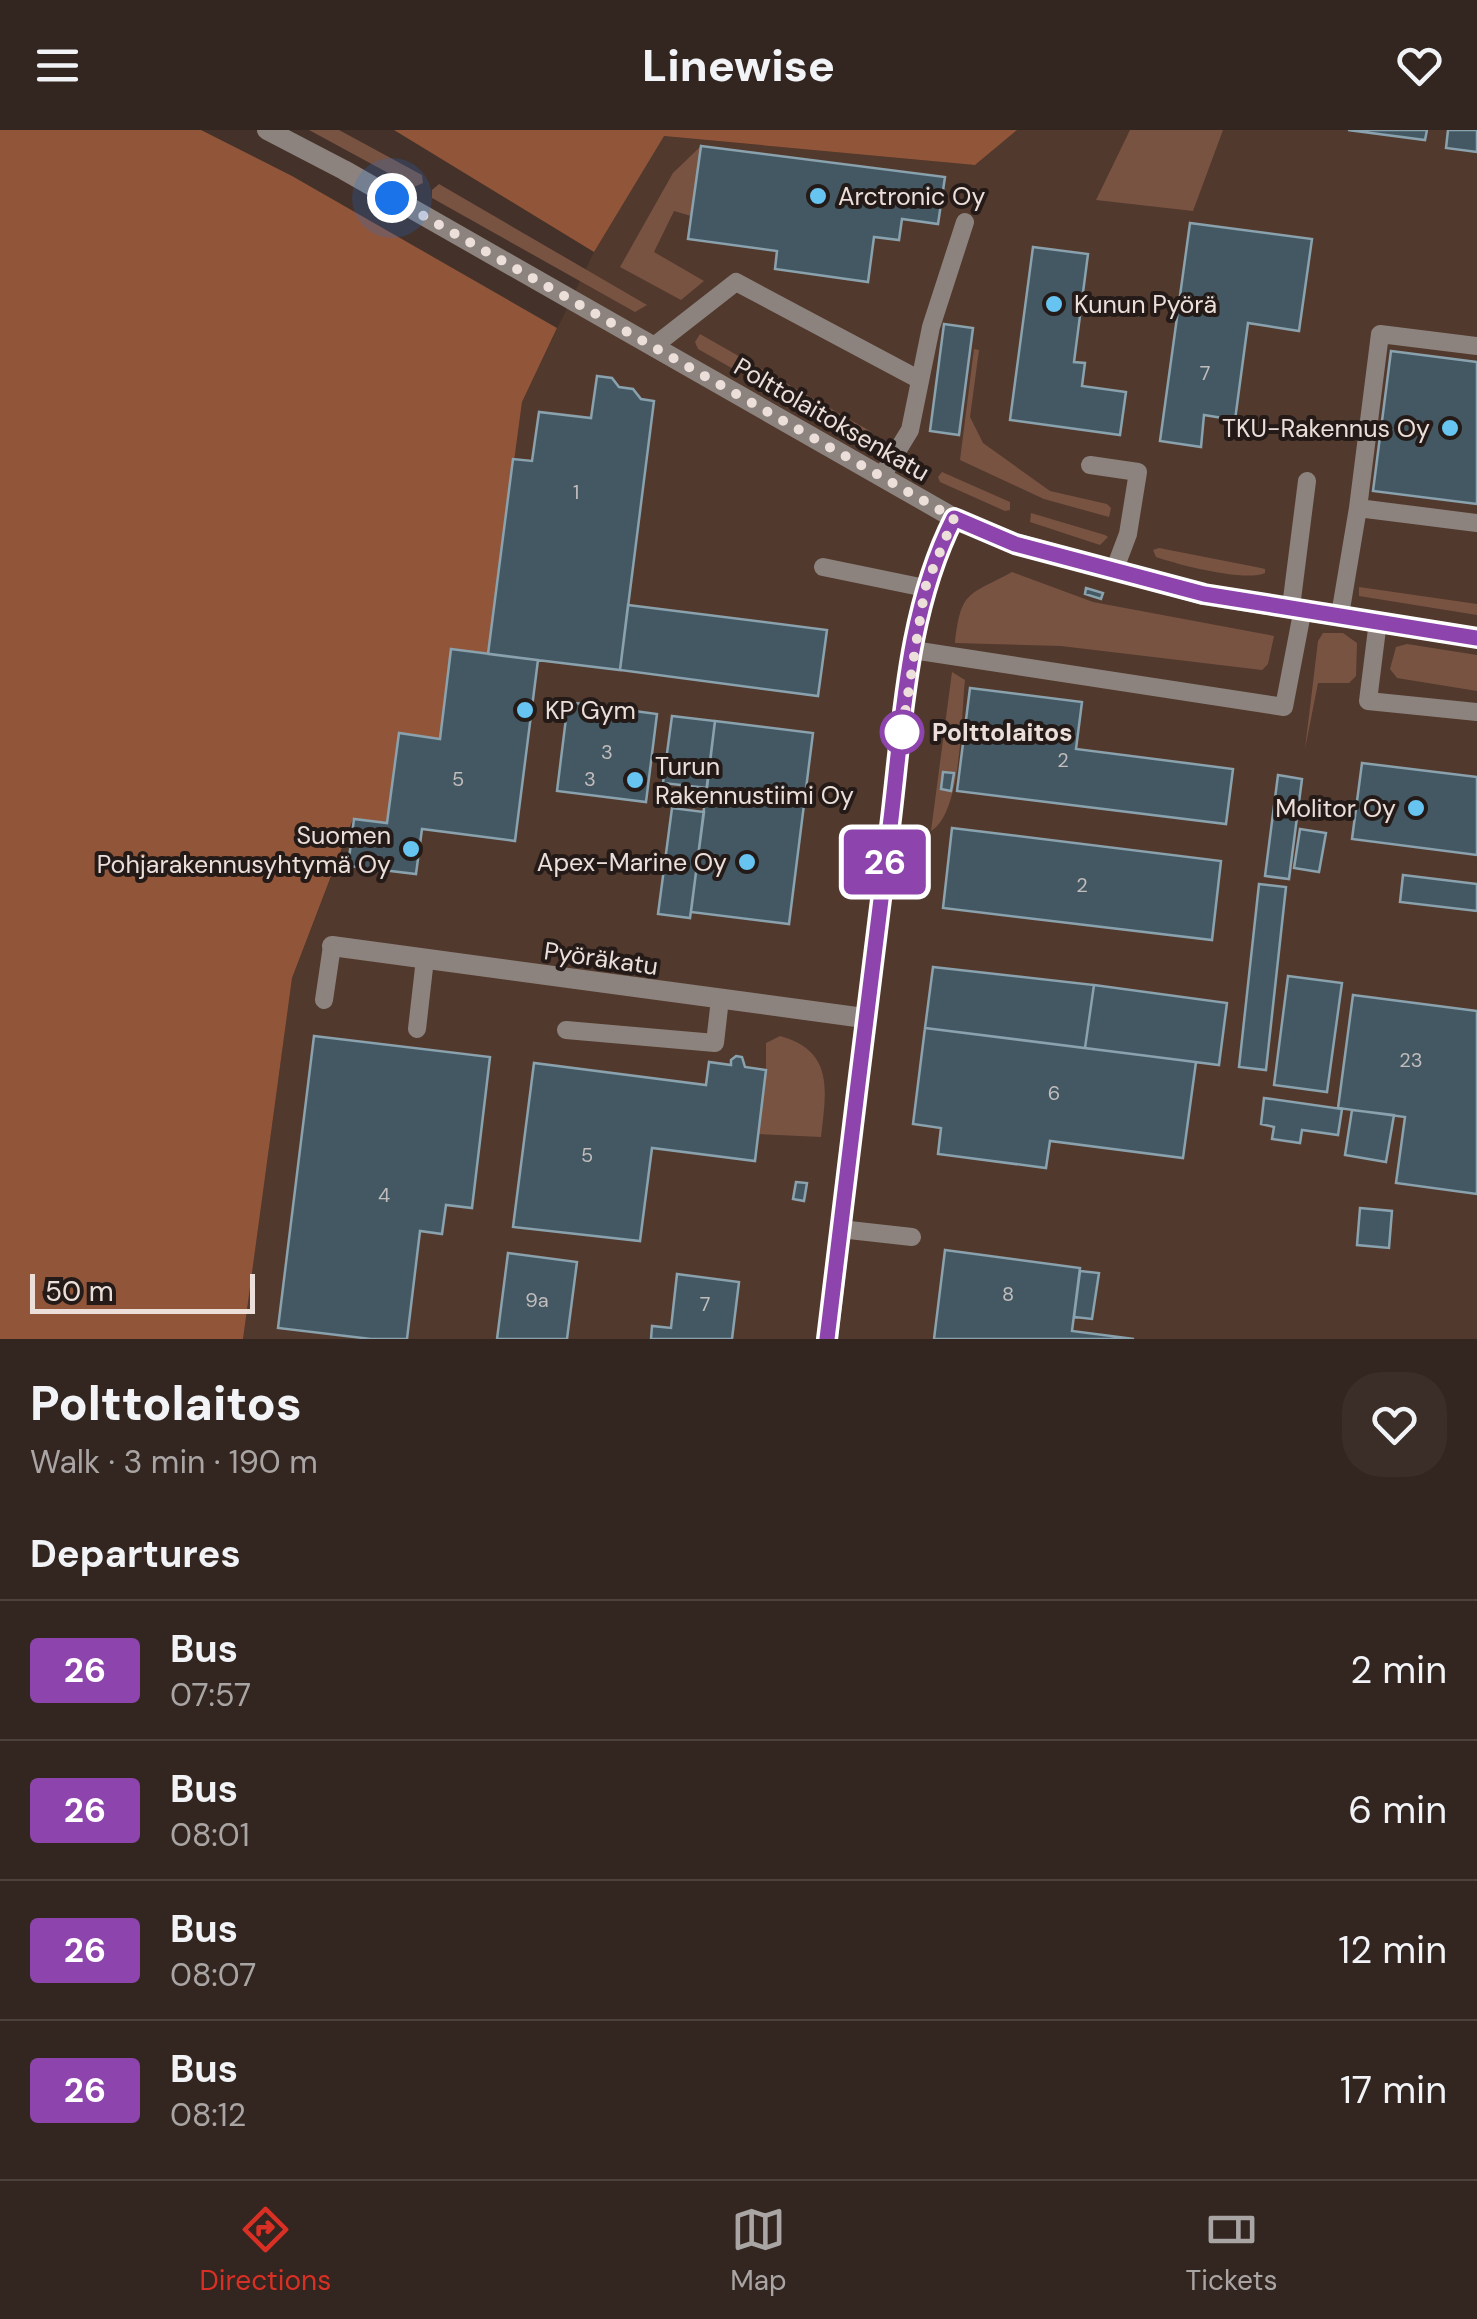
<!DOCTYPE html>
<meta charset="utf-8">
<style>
:root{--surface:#33251f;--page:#3b2d28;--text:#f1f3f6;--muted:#a9a5a4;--line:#4e423d;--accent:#d93025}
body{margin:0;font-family:"DM Sans",sans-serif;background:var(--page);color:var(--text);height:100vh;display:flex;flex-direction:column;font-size:38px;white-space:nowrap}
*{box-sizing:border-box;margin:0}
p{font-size:32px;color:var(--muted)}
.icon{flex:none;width:55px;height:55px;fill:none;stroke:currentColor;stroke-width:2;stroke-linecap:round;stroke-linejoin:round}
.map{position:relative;height:1209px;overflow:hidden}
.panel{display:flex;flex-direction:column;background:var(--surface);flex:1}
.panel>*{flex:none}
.badge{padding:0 20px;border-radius:8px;font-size:35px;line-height:65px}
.scale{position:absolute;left:30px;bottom:25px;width:225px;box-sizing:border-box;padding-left:10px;border:5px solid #ecdfda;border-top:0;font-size:28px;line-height:35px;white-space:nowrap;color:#ecdfda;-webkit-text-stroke:8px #241b18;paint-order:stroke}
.you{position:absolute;width:50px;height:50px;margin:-25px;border:8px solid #fff;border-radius:50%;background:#1a73e8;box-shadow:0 0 0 15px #1a73e833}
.map>.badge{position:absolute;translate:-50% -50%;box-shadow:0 0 0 5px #fff}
h2{padding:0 30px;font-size:38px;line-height:90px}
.round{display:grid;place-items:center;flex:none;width:105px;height:105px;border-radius:40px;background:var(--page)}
.headline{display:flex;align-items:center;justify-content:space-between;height:170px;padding:0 30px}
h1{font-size:48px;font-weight:800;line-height:75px}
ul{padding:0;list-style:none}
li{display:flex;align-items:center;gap:30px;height:140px;padding:0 30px;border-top:2px solid var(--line)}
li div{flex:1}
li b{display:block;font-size:38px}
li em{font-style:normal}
li .badge{min-width:110px;font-weight:700;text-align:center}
header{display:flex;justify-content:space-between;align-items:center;height:130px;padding:0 30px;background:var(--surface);font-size:45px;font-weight:800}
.tab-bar{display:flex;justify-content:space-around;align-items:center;height:140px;border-top:2px solid var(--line);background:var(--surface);font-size:28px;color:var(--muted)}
.tab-bar a{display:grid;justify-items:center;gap:5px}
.tab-bar .current{color:var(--accent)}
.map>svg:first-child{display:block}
.built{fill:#52392d}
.green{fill:#785342}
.forest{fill:#91563a}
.building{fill:#435863;stroke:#8aa2ae;stroke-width:2.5}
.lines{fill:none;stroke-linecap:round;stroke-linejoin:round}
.service{stroke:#8d837e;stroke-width:18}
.minor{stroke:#8d837e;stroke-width:20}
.tertiary{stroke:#8d837e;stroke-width:20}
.line-casing{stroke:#fff;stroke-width:22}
.line{stroke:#8e44ad;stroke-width:15}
.walk{stroke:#ecdfda;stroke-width:10;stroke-dasharray:0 18}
.poi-dot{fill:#67c4f0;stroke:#241b18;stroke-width:4}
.stop-dot{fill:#fff;stroke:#8e44ad;stroke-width:5}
.labels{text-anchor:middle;stroke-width:8;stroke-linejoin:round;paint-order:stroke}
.number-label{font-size:20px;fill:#c2bdbc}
.poi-label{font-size:25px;fill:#ecdfda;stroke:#241b18;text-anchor:start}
.street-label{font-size:25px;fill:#ecdfda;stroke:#241b18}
.stop-label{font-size:25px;font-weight:bold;fill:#ecdfda;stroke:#241b18;text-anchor:start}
</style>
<header><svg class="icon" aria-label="menu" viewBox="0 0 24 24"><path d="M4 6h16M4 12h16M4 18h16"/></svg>Linewise<svg class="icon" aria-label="heart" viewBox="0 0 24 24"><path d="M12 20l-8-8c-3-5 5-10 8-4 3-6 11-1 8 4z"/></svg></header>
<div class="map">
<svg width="1477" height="1209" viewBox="0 0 1477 1209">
<rect width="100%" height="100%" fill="#443129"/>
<path class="built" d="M1017 0H1477V1209H243L292 848 354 689 387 693 399 603 488 523 522 272 594 122 663 6 975 35Z"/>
<path class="green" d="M309 0H339L422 45 423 53 414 57Z
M1130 0H1223L1193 81 1096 70Z
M701 16 691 86 674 81 654 122 704 151 681 170 620 137 673 43Z
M439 54 647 175 635 182 432 68V60Z
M700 204 870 301 871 306 856 308 698 219 695 212Z
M974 219 979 220 970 287 983 313 1050 361 1107 374 1111 378 1109 387 1044 369 960 330Z
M942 342 1010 372V380L1005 381 940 352 938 347Z
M1031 383 1105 405 1108 407 1100 415 1030 392Z
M1159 418 1256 437 1265 439V443C1245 452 1179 435 1156 427L1153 420Z
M1012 442 1093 472 1274 506 1268 534 1262 540 1061 516 955 513C961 460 968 466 1012 442Z
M1359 457 1477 474V485L1359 466Z
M1323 503H1343L1357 513 1356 546 1349 553H1318L1305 619 1318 511Z
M1407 514 1477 525V561L1397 548 1390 539 1396 517Z
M952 542 965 550C961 586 962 683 931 701Z
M780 906C835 921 826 962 821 1007L758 1004 766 940V913Z"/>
<path class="forest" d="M0 0H201L292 46 557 198 522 272 488 524 440 609 399 604 387 693 353 689 292 848 243 1209H0Z
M394 0H1017L975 35 664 6 594 122Z"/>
<path class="building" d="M1348 0H1427L1425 10Z
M1448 0H1477V22L1446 18Z
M701 16 945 47 938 94 902 89 899 110 874 107 868 152 775 139 777 121 688 109Z
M1190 93 1312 109 1299 201 1248 193 1235 290 1204 285 1201 317 1160 311Z
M1033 117 1088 124 1074 232 1085 233 1082 256 1126 262 1120 305 1010 290Z
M944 194 973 198 959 305 930 301Z
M1391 221 1477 232V374L1373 361Z
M597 246 612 248 619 257 633 259 641 269 654 271 620 540 488 524 513 329 532 331 539 282 591 288Z
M1086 458 1103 463 1101 469 1085 464Z
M628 475 827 500 818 566 620 540Z
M451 519 538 530 515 711 422 699 416 744 348 736 354 689 387 693 399 603 440 609Z
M970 558 1082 572 1076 619 1233 639 1226 694 957 661Z
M568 572 657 584 646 672 557 661Z
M672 586 715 591 707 658 663 653Z
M715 591 813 603 789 794 691 782Z
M1362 633 1477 647V725L1352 709Z
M943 642 954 643 951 661 941 659Z
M1278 645 1302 649 1289 749 1265 746Z
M672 678 704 682 690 788 658 784Z
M952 698 1221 731 1212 810 943 778Z
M1300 699 1326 703 1319 742 1294 738Z
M1403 745 1477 754V781L1400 772Z
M1259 754 1286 757 1266 940 1239 937Z
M933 837 1094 855 1085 918 925 898Z
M1288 846 1342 853 1327 962 1274 955Z
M1094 855 1227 873 1219 935 1085 918Z
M1353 865 1477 881V1064L1396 1053 1405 987 1338 978Z
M925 898 1196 932 1183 1028 1050 1011 1046 1038 938 1024 941 998 913 994Z
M314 906 490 927 472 1078 446 1075 442 1104 420 1101 407 1209H371L278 1198Z
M736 926 742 927 745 937 766 940 755 1031 652 1018 640 1111 513 1097 534 933 706 955 709 932 731 935V930Z
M1264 968 1342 979 1338 1005 1302 1000 1300 1013 1272 1009 1274 997 1261 994Z
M1352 980 1394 985 1386 1032 1345 1025Z
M796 1052 807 1053 804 1071 793 1069Z
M1360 1078 1392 1081 1389 1118 1357 1115Z
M945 1120 1080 1138 1072 1201 1134 1209H934Z
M508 1123 577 1132 567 1209H497Z
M1080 1141 1099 1143 1092 1189 1074 1187Z
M677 1144 739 1152 732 1209H651L652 1196 671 1198Z"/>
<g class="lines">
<path class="service" d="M654 216 736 152 920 250
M1090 335 1138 342 1128 404 1114 441
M882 346 910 300 931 197 965 92
M1358 378 1380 204 1477 216
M823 437 925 458
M1291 477 1307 351
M1340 485 1358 378 1477 393
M1378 491 1368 571 1477 582
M913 520 1284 577 1303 478
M324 870 332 816
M417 899 425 829
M566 900 715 913 720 869
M840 1099 912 1107"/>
<path class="minor" d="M332 816 864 888"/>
<path class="tertiary" d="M267 0 344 40 954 388 1015 413 1204 465 1477 508
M828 1209C847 1043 867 878 888 712 902 604 905 487 954 388"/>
</g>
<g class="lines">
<g class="line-casing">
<path id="line" d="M827 1209C848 1038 868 868 890 697 903 593 906 483 954 388L1015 414 1204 464 1477 508"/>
</g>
<use href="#line" class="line"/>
<path class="walk" d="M392 68 954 388 925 458 902 602"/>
</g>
<g class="poi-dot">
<circle cx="818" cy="66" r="10"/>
<circle cx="1054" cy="174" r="10"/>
<circle cx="1450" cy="298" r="10"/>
<circle cx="525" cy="580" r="10"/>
<circle cx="635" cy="650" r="10"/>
<circle cx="1416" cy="678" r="10"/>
<circle cx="411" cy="719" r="10"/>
<circle cx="747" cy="732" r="10"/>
</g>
<circle class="stop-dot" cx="902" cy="602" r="20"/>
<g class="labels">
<g class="number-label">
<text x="1205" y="250">7</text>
<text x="576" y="369">1</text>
<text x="607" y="629">3</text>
<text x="1063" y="637">2</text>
<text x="458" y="656">5</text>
<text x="590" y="656">3</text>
<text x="1082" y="762">2</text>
<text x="1411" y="937">23</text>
<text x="1054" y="970">6</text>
<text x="587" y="1032">5</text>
<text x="384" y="1072">4</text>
<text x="1008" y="1171">8</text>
<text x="537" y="1177">9a</text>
<text x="705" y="1181">7</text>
</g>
<g class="poi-label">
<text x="838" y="75">Arctronic Oy</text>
<text x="1074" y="183">Kunun Pyörä</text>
<text x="1430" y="307" text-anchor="end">TKU-Rakennus Oy</text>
<text x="545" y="589">KP Gym</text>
<text x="655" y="645">Turun<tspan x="655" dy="29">Rakennustiimi Oy</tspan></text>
<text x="1396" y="687" text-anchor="end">Molitor Oy</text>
<text x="391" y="714" text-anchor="end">Suomen<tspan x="391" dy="29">Pohjarakennusyhtymä Oy</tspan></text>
<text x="727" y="741" text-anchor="end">Apex-Marine Oy</text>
</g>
<g class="street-label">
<text transform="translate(832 289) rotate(30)" y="9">Polttolaitoksenkatu</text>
<text transform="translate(601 828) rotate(8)" y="9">Pyöräkatu</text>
</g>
<g class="stop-label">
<text x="932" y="611">Polttolaitos</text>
</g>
</g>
</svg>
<div class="scale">50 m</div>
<div class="you" style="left:392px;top:68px"></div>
<b class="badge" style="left:885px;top:732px;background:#8e44ad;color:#fff">26</b>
</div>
<section class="panel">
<div class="headline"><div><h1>Polttolaitos</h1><p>Walk · 3 min · 190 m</p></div><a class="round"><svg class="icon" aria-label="heart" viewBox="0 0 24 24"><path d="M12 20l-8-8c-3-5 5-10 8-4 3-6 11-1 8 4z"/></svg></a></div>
<h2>Departures</h2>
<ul>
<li><span class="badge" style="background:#8e44ad;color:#fff">26</span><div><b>Bus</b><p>07:57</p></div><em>2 min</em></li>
<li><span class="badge" style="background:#8e44ad;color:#fff">26</span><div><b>Bus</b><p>08:01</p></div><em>6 min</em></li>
<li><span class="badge" style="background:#8e44ad;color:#fff">26</span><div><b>Bus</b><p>08:07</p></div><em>12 min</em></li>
<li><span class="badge" style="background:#8e44ad;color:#fff">26</span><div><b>Bus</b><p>08:12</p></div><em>17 min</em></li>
</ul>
</section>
<nav class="tab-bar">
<a class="current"><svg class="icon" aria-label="directions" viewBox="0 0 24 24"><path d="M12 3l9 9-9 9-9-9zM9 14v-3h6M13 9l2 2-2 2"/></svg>Directions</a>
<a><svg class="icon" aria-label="map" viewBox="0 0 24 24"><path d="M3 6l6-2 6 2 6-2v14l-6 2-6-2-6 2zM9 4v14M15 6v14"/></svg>Map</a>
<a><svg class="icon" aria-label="tickets" viewBox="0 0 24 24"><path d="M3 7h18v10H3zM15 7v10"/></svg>Tickets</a>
</nav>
